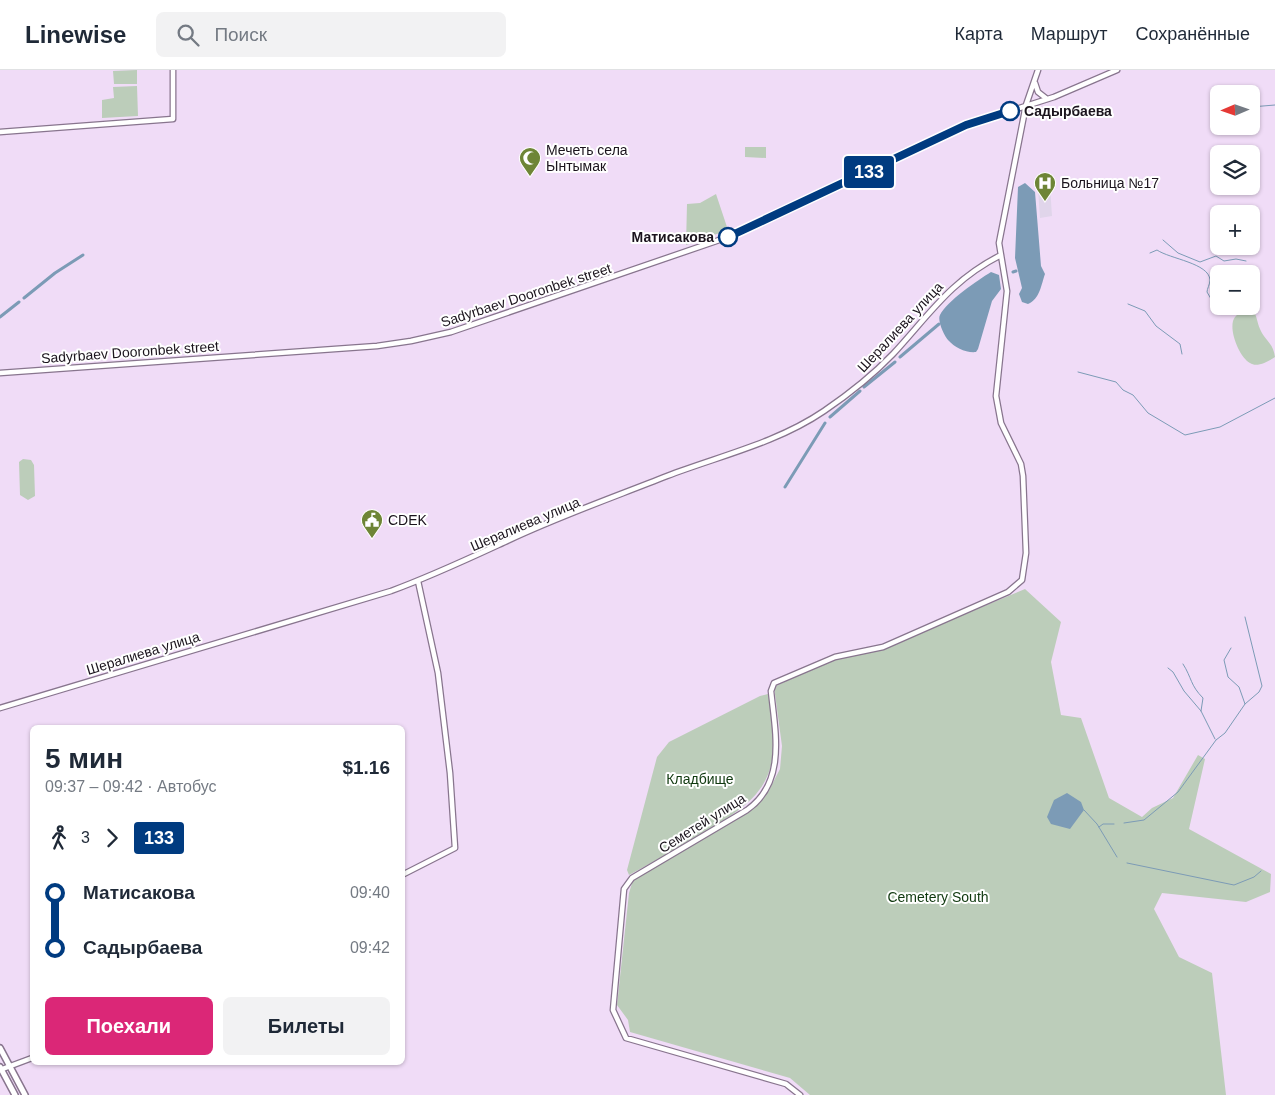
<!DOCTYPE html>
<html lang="ru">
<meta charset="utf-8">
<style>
:root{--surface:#fff;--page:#f2f2f3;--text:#1f2937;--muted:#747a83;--line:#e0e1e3;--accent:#db2777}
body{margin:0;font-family:Arial,sans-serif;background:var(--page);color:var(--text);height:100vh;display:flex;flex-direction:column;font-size:19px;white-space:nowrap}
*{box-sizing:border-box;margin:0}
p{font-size:16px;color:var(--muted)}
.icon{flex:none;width:28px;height:28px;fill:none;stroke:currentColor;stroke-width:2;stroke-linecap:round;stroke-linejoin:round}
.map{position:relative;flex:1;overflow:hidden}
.drawer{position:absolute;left:30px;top:655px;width:375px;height:340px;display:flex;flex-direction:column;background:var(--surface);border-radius:8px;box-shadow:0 1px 4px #0004}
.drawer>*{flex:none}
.badge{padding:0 10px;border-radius:4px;font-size:18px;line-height:32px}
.needle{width:32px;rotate:268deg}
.fabs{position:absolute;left:1210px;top:15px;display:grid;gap:10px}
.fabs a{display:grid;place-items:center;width:50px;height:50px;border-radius:8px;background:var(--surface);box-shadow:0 1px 4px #0004;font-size:25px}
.map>.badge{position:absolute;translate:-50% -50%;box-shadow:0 0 0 2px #fff}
.legs{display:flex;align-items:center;gap:8px;height:55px;padding:0 15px;font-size:16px}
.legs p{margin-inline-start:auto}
.overview{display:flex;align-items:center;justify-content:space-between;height:85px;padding:0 15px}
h1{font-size:28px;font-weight:700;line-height:38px}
.primary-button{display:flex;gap:10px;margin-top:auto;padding:10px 15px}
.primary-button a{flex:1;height:58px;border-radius:8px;background:var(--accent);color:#fff;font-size:20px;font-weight:700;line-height:58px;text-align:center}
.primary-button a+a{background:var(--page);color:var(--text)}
ul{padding:0 15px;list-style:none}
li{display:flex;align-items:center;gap:18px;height:55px;font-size:19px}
li i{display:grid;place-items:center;width:8px;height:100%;margin:0 6px;background:currentColor}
li i::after{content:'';width:12px;height:12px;margin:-6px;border:4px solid;border-radius:50%;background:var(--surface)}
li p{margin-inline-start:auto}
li:first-child i{background:linear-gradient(#0000 50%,currentColor 0)}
li:last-child i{background:linear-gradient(currentColor 50%,#0000 0)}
header{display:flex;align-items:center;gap:30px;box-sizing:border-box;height:70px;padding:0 25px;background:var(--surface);border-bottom:1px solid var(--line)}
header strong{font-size:24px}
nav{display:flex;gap:28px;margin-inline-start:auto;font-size:18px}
.search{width:350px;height:45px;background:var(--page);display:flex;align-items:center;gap:12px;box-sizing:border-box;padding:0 18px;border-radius:8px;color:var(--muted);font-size:19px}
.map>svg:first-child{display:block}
.medical{fill:#e0d5ea}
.green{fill:#bccdba}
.water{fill:#7c9bb6}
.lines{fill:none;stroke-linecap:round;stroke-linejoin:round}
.stream{stroke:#7c9bb6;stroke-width:1}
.canal{stroke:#7c9bb6;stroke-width:3}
.secondary-casing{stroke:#88758e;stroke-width:7}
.primary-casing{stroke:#88758e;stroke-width:8}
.secondary{stroke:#fff;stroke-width:4.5}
.primary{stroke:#fff;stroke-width:5}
.line-1-casing{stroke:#fff;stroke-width:11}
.line-1{stroke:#003b80;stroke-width:8}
.stop-1-dot{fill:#fff;stroke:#003b80;stroke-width:2.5}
.labels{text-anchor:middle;stroke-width:4;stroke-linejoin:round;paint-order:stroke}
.stop-label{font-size:14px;font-weight:bold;fill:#1b141d;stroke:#fff;text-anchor:start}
.poi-label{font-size:14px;fill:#1b141d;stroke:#fff;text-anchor:start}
.street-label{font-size:14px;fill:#1b141d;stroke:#fff}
.park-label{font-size:14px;fill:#0f380e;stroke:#fff}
</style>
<header>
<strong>Linewise</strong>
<div class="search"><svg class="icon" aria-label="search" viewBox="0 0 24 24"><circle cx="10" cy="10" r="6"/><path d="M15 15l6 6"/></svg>Поиск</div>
<nav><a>Карта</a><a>Маршрут</a><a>Сохранённые</a></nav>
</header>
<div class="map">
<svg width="1275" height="1025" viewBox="0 0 1275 1025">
<rect width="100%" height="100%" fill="#f0dcf7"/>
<path class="medical" d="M1050 117 1052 146 1040 148 1038 118Z"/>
<path class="green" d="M137 0V14H114L113 1Z
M137 16 138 46 102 48V30L114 28 113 17Z
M745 77H766V88L745 87Z
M716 124 728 160 686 175 687 134 700 133Z
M1253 240C1257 246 1257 252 1260 259 1265 271 1273 272 1275 287 1269 291 1257 298 1250 293 1239 287 1227 257 1235 247 1239 242 1247 241 1253 240Z
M23 389 31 390 34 395 35 426 28 430 20 425 19 392Z
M1025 519 1061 552 1051 592 1061 645 1081 648 1109 728 1142 747 1152 738 1173 728 1198 685 1205 689 1189 759 1271 804 1270 822 1246 832 1162 823 1154 839 1179 887 1212 903 1226 1025H810L790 1008 630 962 628 950 617 935 629 823 633 810 750 740 768 722 780 699 782 676 774 617 844 582 888 576Z
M768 624C771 635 772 647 773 658 779 721 745 738 696 767 674 780 652 793 629 805L627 800 657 687 669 672 760 626Z"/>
<path class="water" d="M1025 113 1035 122 1041 196 1045 204C1041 215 1040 229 1028 234L1022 232 1019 224 1022 218 1015 188 1018 117Z
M991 202 999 205 1001 219 992 231 978 279 976 282C966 283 955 278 948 270 944 266 937 250 940 245 947 231 978 210 991 202Z
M1067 723 1081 732 1084 740 1070 759 1051 754 1047 747 1054 730Z"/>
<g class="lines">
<path class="stream" d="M1251 37 1275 35
M1163 170 1178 183 1200 192 1216 186 1224 191 1236 189 1246 191
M1150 183 1157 180C1170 189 1209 193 1210 210 1210 214 1207 219 1207 222L1214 234
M1128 234 1145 241 1156 256 1180 274 1182 284
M1078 302 1116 312 1123 320 1133 325 1148 343 1185 365 1220 357 1275 328
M1245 547 1262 616 1259 622 1245 634
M1183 594C1192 608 1190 615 1203 628L1201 641
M1168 598 1173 602 1184 621 1201 641 1215 669
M1084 740 1097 754 1117 787
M1124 753 1144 750 1178 722 1216 670 1225 663 1245 634 1239 617 1228 607 1224 590 1231 578
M1099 757 1103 754H1114
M1127 793 1234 815 1254 807 1261 801"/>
<path class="canal" d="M1013 202 1016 201
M24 228 55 203 83 185
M0 247 19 232
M900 287 939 254
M864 317 895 292
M830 347 860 321
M785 417 825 353"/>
<g class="secondary-casing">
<path id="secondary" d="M1035 13 1038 22 1047 29
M0 62 173 49V0
M0 303 377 276 411 271 451 262 728 167 966 55 1054 27 1117 0
M0 638 391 521C432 506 470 488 509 470 560 446 614 427 667 406 719 386 777 373 824 341 849 324 872 306 893 284 930 244 950 211 1001 185
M402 805 455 778 450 703 438 603 418 511
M0 1000 32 988
M800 1025 786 1014 626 968 613 940 624 819 632 808 747 740C787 712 775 661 771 621L774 613 835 587 883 577 1008 522 1022 510 1026 483 1023 406 1021 394 1001 353 996 326 1007 221 999 173 1026 35 1038 0"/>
</g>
<g class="primary-casing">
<path id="primary" d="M0 978 25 1025
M0 997 15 1025"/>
</g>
<use href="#secondary" class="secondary"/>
<use href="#primary" class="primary"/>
</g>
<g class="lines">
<g class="line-1-casing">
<path id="line-1" d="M728 167 966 55 1010 41"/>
</g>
<use href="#line-1" class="line-1"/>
</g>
<defs>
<g id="mosque-pin" transform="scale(1.125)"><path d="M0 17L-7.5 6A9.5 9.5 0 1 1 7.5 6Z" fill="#6e8536" stroke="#fff"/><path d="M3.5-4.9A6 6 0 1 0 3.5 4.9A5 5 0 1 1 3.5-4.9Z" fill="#fff"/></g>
<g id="hospital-pin" transform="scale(1.125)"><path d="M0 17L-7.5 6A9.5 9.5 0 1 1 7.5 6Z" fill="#6e8536" stroke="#fff"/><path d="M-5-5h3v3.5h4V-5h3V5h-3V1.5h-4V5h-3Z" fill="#fff"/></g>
<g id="civic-pin" transform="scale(1.125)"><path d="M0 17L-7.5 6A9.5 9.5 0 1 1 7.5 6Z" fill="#6e8536" stroke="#fff"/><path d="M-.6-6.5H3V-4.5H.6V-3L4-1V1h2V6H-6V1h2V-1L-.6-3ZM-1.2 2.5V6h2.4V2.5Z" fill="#fff"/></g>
</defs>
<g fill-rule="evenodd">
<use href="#mosque-pin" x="530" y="88"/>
<use href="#hospital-pin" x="1045" y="113"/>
<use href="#civic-pin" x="372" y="450"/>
</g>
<g class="stop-1-dot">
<circle cx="1010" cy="41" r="9"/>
<circle cx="728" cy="167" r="9"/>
</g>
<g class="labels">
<g class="stop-label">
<text x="1024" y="46">Садырбаева</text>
<text x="714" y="172" text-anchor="end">Матисакова</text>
</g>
<g class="poi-label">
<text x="546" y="85">Мечеть села<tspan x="546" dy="16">Ынтымак</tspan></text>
<text x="1061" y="118">Больница №17</text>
<text x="388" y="455">CDEK</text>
</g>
<g class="street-label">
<text transform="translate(526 225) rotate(-18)" y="5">Sadyrbaev Dooronbek street</text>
<text transform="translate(900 257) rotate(-47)" y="5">Шералиева улица</text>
<text transform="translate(130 282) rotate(-4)" y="5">Sadyrbaev Dooronbek street</text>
<text transform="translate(525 454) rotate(-23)" y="5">Шералиева улица</text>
<text transform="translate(143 583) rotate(-17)" y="5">Шералиева улица</text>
<text transform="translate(702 753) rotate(-32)" y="5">Семетей улица</text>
</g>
<g class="park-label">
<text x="700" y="714">Кладбище</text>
<text x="938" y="832">Cemetery South</text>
</g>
</g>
</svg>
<div class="fabs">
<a><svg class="needle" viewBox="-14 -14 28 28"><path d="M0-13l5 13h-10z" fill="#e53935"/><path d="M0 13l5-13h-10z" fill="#747a83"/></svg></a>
<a><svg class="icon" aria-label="layers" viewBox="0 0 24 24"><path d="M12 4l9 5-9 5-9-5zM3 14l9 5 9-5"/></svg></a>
<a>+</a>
<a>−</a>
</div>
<b class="badge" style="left:869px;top:102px;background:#003b80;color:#fff">133</b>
<section class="drawer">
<div class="overview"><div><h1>5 мин</h1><p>09:37 – 09:42 · Автобус</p></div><b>$1.16</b></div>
<div class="legs"><svg class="icon" aria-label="walk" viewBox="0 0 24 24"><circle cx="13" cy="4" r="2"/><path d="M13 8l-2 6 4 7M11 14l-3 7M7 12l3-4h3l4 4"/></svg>3<svg class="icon" aria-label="forward" viewBox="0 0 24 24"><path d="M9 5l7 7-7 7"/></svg><b class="badge" style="background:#003b80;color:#fff">133</b></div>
<ul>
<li><i style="color:#003b80"></i><b>Матисакова</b><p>09:40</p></li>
<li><i style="color:#003b80"></i><b>Садырбаева</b><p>09:42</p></li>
</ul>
<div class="primary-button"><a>Поехали</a><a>Билеты</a></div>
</section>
</div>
